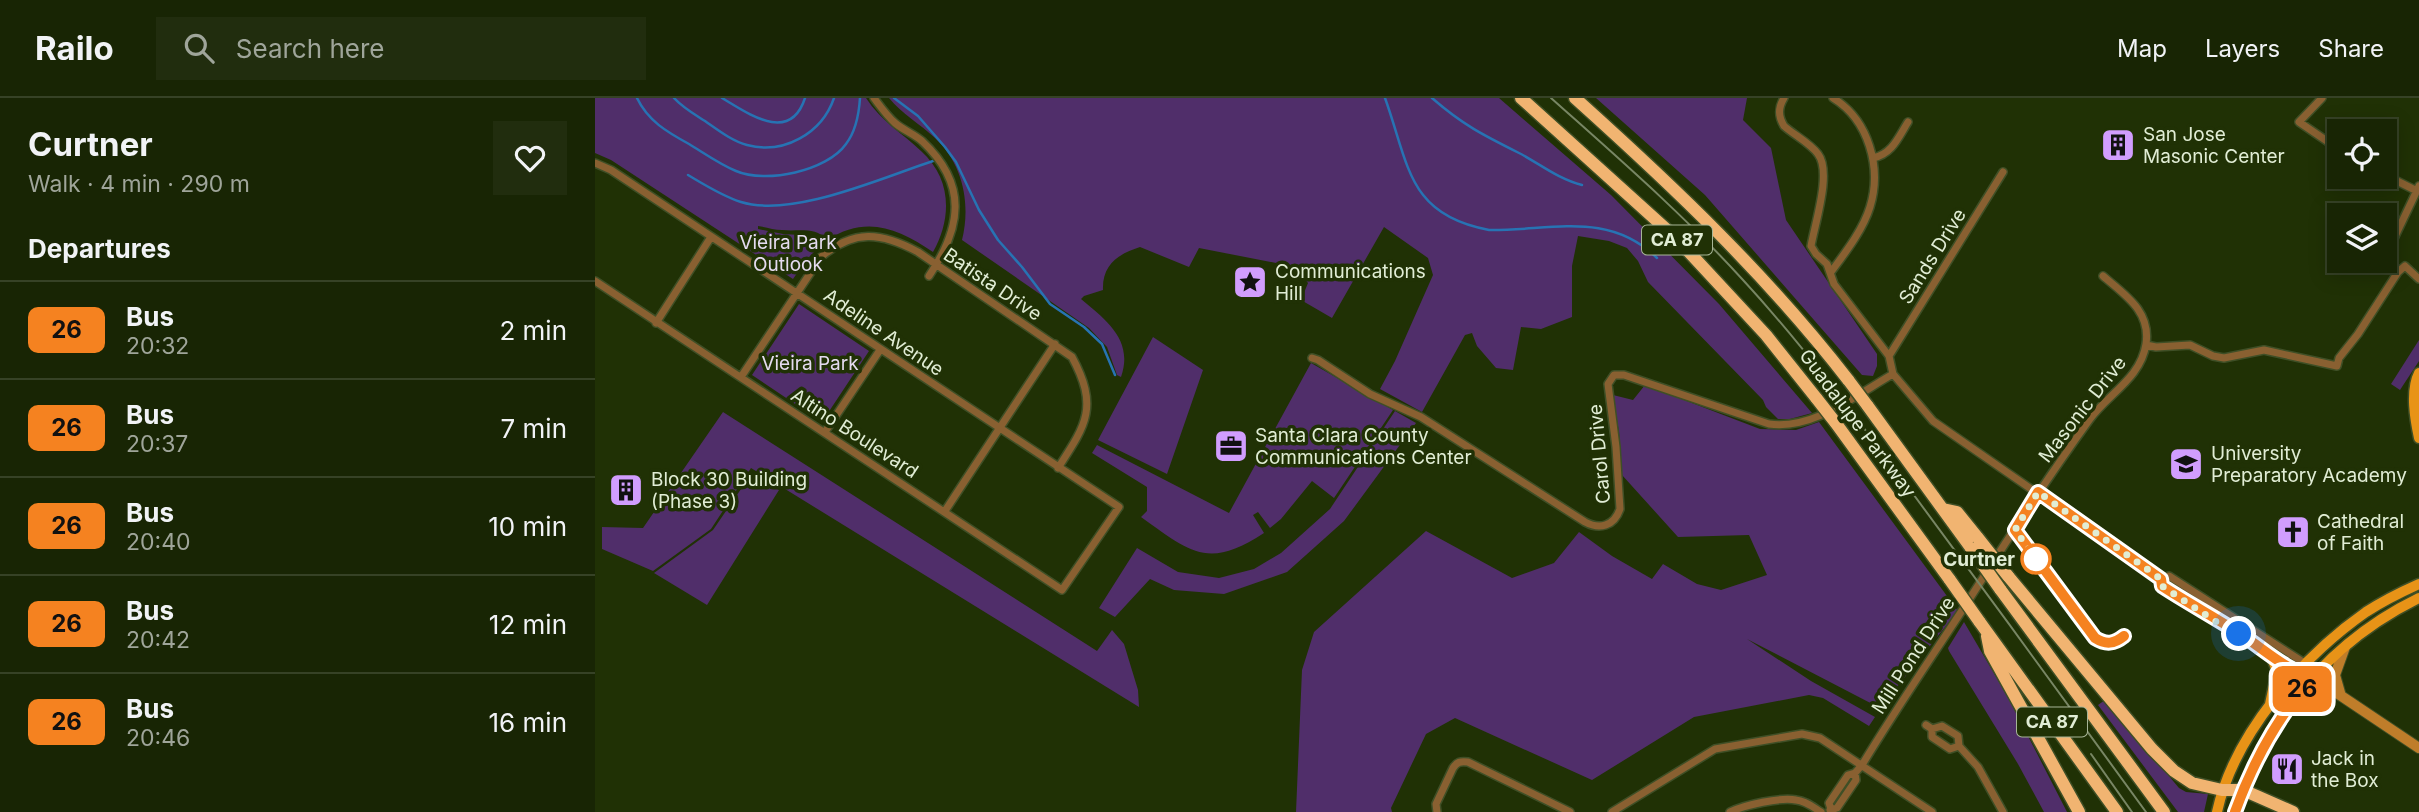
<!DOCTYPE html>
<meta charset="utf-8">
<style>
:root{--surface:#182504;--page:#212d0e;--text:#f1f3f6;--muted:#9fa59a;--line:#364226}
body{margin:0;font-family:Inter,sans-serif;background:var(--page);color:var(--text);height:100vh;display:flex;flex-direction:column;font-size:26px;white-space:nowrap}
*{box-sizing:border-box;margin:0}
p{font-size:23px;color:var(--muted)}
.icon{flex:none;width:38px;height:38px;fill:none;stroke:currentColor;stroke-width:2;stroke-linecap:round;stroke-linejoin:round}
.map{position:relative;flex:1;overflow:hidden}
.side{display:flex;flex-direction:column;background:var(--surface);width:595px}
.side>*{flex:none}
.badge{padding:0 14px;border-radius:10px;font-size:24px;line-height:46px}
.fabs{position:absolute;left:1732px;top:21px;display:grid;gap:14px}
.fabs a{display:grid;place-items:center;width:70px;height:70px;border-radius:0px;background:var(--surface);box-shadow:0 4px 18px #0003,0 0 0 2px var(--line);font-size:35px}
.you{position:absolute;width:35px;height:35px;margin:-18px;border:5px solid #fff;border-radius:50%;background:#1a73e8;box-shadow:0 0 0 10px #1a73e833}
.map>.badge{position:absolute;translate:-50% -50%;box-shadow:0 0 0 4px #fff}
h2{padding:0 28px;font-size:26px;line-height:63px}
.round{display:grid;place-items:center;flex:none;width:74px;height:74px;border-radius:0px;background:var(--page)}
.headline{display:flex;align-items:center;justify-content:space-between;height:119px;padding:0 28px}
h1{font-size:33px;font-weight:700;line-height:52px}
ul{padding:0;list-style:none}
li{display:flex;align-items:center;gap:21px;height:98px;padding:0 28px;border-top:2px solid var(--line)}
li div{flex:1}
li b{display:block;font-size:26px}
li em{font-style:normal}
li .badge{min-width:77px;font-weight:700;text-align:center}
header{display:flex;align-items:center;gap:42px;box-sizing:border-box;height:98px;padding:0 35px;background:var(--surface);border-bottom:2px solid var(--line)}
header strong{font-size:33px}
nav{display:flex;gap:38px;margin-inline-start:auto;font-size:24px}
.search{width:490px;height:63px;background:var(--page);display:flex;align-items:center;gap:18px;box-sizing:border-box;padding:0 24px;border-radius:0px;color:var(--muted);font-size:26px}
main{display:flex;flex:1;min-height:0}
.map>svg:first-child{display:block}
.green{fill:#502e6a}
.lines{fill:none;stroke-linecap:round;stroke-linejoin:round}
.stream{stroke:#2773b3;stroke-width:2.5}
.street-casing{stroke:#3f4f26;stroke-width:10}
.secondary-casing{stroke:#3f4f26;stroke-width:12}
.primary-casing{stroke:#3f4f26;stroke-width:13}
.highway-casing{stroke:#3f4f26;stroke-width:15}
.street{stroke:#896031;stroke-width:7}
.secondary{stroke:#bf7d2a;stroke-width:10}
.primary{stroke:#e89317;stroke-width:10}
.highway{stroke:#f1b471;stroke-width:12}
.tram{stroke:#788664;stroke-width:2}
.highway-bridge-casing{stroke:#3f4f26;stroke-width:15;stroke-linecap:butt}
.highway-bridge{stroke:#f1b471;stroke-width:12}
.line-casing{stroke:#fff;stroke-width:16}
.line{stroke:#f58220;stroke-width:10}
.walk{stroke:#e1edd5;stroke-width:7;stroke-dasharray:0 12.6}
.stop-dot{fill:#fff;stroke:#f58220;stroke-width:3.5}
.labels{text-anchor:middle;stroke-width:7;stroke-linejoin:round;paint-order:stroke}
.shield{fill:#203105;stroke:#a7b597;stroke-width:2}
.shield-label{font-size:18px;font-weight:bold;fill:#e1edd5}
.poi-label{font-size:19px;fill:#e1edd5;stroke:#203105;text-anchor:start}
.park-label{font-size:19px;fill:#e5dbf0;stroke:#203105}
.street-label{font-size:19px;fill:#e1edd5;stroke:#203105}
.stop-label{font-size:19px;font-weight:bold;fill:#e1edd5;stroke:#203105;text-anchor:end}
</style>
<header>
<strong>Railo</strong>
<div class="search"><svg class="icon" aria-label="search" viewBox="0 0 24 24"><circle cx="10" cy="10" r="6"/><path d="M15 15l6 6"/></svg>Search here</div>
<nav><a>Map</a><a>Layers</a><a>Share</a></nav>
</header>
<main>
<section class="side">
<div class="headline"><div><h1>Curtner</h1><p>Walk · 4 min · 290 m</p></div><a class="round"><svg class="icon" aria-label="heart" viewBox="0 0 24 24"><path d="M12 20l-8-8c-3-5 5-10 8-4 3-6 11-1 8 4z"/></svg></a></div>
<h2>Departures</h2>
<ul>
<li><span class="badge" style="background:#f58220;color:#111">26</span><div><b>Bus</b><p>20:32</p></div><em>2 min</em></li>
<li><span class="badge" style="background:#f58220;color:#111">26</span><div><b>Bus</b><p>20:37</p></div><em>7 min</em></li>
<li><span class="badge" style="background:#f58220;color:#111">26</span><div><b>Bus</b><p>20:40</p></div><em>10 min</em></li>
<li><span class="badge" style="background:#f58220;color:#111">26</span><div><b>Bus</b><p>20:42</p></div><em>12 min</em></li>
<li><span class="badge" style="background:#f58220;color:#111">26</span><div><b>Bus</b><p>20:46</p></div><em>16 min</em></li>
</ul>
</section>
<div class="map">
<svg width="1824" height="714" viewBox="0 0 1824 714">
<rect width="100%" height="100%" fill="#203105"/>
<path class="green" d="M0 0H271C286 23 307 35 326 53 357 81 357 120 338 154 303 130 271 117 232 142 220 128 203 134 187 132 179 132 171 129 163 128V131L188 136 221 138 229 144 212 161 198 181 16 62 0 55Z
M294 0H904L1016 97 1124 206 1217 315 1195 321H1183L1171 309 1168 302 1053 184 1043 163 1032 150 1014 143 983 138 977 168V219L946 231 926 229 918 272 901 270 882 248 877 235 870 237 827 314 785 291 800 263 838 177 833 160 789 129 737 220 706 202 713 185 705 175 686 166 604 150 594 169 545 149C523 156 507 167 508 192L489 198 486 201C511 222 539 242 526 279L522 277 512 249 494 230 367 142C376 106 368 66 340 40 325 26 307 16 294 0Z
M1001 0H1152L1148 22 1176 50 1191 122 1282 256V268L1278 278 1267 277 1110 97Z
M204 206 274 253 227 324 157 277Z
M558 239 608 272 572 376 503 342Z
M1824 242V263L1805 292 1796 286Z
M716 265 798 312 739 400 717 383 686 421 675 430 663 414 658 417 669 435C613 472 595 454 546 419L552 413V389L497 355 502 347 634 415Z
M1050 287 1165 331 1201 332 1224 324 1363 513 1285 610 1152 541 1216 583 1280 619 1274 628 1228 600 1214 597 1099 619 997 682 860 620 831 636 796 710 797 714H701L707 572 719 534 831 433 917 480 959 465 984 434 1017 458 1057 481 1068 466 1102 486 1126 492 1172 477 1154 437 1083 439 1027 377 1024 334 1018 297 1038 302Z
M800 313 821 325 749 423 692 474 629 496 579 492 555 481 520 519 504 510 542 450 583 474 624 480 659 471 686 455 735 411Z
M128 314 502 553 517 532 529 546 543 592 544 609 156 370 116 431 58 473 7 451V429L48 430Z
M157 375 184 392 112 507 59 475 118 432Z
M1369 524 1414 601 1472 714H1449L1423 666 1354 553 1353 550Z
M1510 602 1584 690 1591 694 1613 696 1609 714H1583L1503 607Z"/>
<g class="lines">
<path class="stream" d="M42 0C53 23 72 34 94 46 109 55 124 66 141 73 171 86 232 73 251 46 261 33 264 16 265 0
M79 0C88 10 99 16 110 23 123 32 137 43 152 47 189 57 227 35 239 0
M127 0C154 16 195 46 210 0
M299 0 323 18 350 49 361 64 384 112 403 142 427 169 455 206 489 229 507 246 520 277
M790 0C814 66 812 117 894 132 956 133 1013 112 1062 160
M837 0C868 27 888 37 924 55 945 66 963 81 987 87
M93 77C110 87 127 98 146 104 198 120 286 80 338 63"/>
<g class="street-casing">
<path id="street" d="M279 0C285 8 292 18 300 25 308 32 319 36 327 43 373 86 367 129 334 178
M1189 0C1183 10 1183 18 1189 28 1199 37 1215 45 1223 56 1237 74 1220 125 1216 148L1221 156 1232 166 1239 186 1294 258 1298 276 1338 323 1566 481 1567 488 1620 523 1644 535 1702 576
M1727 0 1704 24 1745 52
M1278 60C1297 56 1303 40 1313 24
M0 65 16 72 524 409 467 492 0 183
M1790 77 1822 93
M1794 151 1824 88
M1236 174C1250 155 1268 132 1275 109 1287 70 1274 22 1238 0
M61 225 116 139
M1551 247 1561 249 1595 247 1618 258 1629 260 1669 252 1742 268 1744 260 1763 236 1803 174 1810 168 1824 181
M1294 258 1408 74
M717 260 723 262 775 296 826 319 990 424C1005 432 1019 428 1025 411L1021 349 1013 286 1019 277H1029L1174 326C1219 332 1261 297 1298 276
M146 279 226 159C259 131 286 134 323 154L477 259C504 309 491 327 463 370
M230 334 285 252
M350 413 460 246
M1566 481 1574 478 1711 566
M1331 627 1337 631V639L1355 651 1364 648
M1337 631 1347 628 1363 638 1364 648 1383 669 1408 714
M1236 711 1234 705 1253 677 1260 675 1267 667C1299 614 1334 563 1368 511 1409 447 1450 383 1495 321 1513 296 1546 280 1551 246 1556 213 1530 197 1508 178
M1235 712 1242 710 1261 682 1260 675
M842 714 841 706 858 670C862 664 865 663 873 664L975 714
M1017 714 1120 651 1207 636 1225 640 1337 714
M1135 714C1150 707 1185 699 1201 702 1211 703 1218 709 1226 714"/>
</g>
<g class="secondary-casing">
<path id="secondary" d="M1702 576 1718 579 1824 650
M1746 598 1740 577 1750 549"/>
</g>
<g class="primary-casing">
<path id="primary" d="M1824 275C1815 293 1820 321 1824 340
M1675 555 1682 573 1675 606
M1622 714C1639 636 1707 559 1771 514 1788 503 1806 494 1824 486
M1640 714C1674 618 1732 545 1824 500"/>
</g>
<g class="highway-casing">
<path id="highway" d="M926 0 1081 140 1171 237 1222 301
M980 0C1079 89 1172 177 1254 283
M1272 307 1376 450
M1240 324 1355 482
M1348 411 1362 414 1383 440
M1413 478 1557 651 1579 673 1597 685 1627 692H1648L1698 714
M1405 491 1569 714
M1384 523 1522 714
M1392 538 1395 553 1484 714"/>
</g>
<use href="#street" class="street"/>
<use href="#secondary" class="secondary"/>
<use href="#primary" class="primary"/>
<use href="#highway" class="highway"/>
<path class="tram" d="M956 0C1022 59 1088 116 1148 182 1208 247 1260 318 1313 389 1393 497 1472 605 1551 714
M1496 656 1537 714"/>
<g class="highway-bridge-casing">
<path id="highway-bridge" d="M1254 283 1272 307
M1222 301 1240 324
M1383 440 1413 478
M1376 450 1405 491
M1355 482 1384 523"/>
</g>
<use href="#highway-bridge" class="highway-bridge"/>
</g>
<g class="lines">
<g class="line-casing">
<path id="line" d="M1529 538C1519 546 1511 547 1500 540L1420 432 1443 394 1566 481 1567 488C1593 505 1621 520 1647 537 1670 552 1692 573 1718 579 1682 619 1658 664 1640 714"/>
</g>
<use href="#line" class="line"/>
<path class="walk" d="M1441 461 1420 432 1443 394 1566 481 1567 488 1620 523 1644 536"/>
</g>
<defs>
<g id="building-square" transform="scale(1.75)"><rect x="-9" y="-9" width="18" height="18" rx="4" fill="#d19dfe" stroke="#203105"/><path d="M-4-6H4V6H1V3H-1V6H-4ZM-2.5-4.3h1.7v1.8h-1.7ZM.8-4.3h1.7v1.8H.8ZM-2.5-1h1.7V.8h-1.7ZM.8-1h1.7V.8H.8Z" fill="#111"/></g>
<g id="sight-square" transform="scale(1.75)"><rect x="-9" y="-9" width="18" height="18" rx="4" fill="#d19dfe" stroke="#203105"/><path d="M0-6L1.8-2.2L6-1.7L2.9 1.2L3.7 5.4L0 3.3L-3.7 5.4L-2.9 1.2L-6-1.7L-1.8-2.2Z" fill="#111"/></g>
<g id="office-square" transform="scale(1.75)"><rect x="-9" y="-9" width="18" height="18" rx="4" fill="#d19dfe" stroke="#203105"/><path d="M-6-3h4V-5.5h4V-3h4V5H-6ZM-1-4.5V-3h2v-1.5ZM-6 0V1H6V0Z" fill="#111"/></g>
<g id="school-square" transform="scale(1.75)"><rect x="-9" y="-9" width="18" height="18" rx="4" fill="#d19dfe" stroke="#203105"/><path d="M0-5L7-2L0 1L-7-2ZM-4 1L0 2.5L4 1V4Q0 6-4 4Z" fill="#111"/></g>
<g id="church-square" transform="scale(1.75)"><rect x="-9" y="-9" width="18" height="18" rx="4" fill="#d19dfe" stroke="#203105"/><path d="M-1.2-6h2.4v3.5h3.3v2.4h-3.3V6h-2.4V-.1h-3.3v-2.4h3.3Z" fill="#111"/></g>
<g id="restaurant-square" transform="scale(1.75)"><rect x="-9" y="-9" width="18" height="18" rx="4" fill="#d19dfe" stroke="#203105"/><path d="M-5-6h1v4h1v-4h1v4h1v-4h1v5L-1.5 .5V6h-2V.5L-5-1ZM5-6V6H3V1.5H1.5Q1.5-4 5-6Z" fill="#111"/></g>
</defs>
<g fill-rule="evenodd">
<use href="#building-square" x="1523" y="47"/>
<use href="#sight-square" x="655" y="184"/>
<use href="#office-square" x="636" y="348"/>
<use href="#school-square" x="1591" y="366"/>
<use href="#building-square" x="31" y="392"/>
<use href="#church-square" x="1698" y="434"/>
<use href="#restaurant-square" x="1692" y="671"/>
</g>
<circle class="stop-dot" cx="1441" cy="461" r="14"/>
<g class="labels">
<g class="shield">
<rect x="1047" y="127.5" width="70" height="29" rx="5"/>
<rect x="1422" y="609.5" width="70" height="29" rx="5"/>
</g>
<g class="shield-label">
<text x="1082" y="148">CA 87</text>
<text x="1457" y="630">CA 87</text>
</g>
<g class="poi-label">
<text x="1548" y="43">San Jose<tspan x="1548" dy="22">Masonic Center</tspan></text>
<text x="680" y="180">Communications<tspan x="680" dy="22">Hill</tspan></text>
<text x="660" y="344">Santa Clara County<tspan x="660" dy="22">Communications Center</tspan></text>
<text x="1616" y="362">University<tspan x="1616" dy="22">Preparatory Academy</tspan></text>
<text x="56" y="388">Block 30 Building<tspan x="56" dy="22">(Phase 3)</tspan></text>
<text x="1722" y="430">Cathedral<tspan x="1722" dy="22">of Faith</tspan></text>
<text x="1716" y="667">Jack in<tspan x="1716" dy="22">the Box</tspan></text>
</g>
<g class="park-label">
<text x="193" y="151">Vieira Park<tspan x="193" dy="22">Outlook</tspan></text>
<text x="215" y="272">Vieira Park</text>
</g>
<g class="street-label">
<text transform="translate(1337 158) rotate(-58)" y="7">Sands Drive</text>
<text transform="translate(398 186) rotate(34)" y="7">Batista Drive</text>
<text transform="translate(289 234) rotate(34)" y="7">Adeline Avenue</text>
<text transform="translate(1487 311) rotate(-52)" y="7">Masonic Drive</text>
<text transform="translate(1263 325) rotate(53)" y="7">Guadalupe Parkway</text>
<text transform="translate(260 335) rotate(33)" y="7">Altino Boulevard</text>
<text transform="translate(1004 356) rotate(-95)" y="7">Carol Drive</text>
<text transform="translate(1318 557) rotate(-57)" y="7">Mill Pond Drive</text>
</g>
<g class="stop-label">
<text x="1420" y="468">Curtner</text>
</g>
</g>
</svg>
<div class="fabs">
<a><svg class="icon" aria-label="locate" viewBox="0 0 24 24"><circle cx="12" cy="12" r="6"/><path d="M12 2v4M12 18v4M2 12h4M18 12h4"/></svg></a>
<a><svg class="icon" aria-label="layers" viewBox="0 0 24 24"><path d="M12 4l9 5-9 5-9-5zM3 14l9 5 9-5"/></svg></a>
</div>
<div class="you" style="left:1644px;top:536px"></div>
<b class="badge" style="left:1707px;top:591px;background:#f58220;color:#111">26</b>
</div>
</main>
